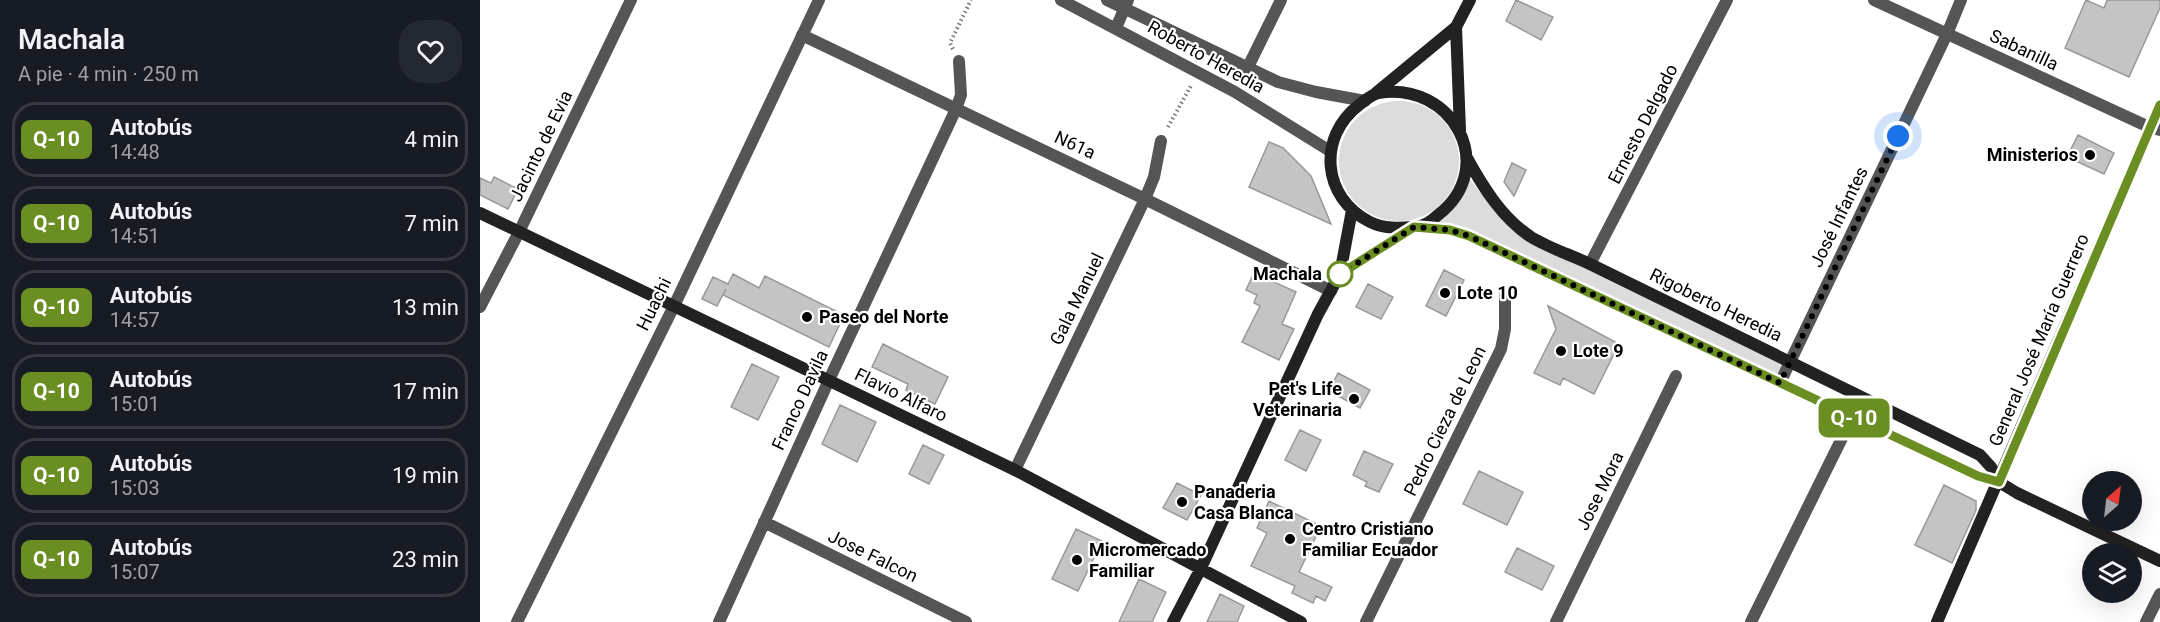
<!DOCTYPE html>
<html lang="es">
<meta charset="utf-8">
<style>
:root{--surface:#171b24;--page:#242831;--text:#f1f3f6;--muted:#9ea1a6;--line:#363941}
body{margin:0;font-family:Roboto,sans-serif;background:var(--page);color:var(--text);height:100vh;display:flex;flex-direction:column;font-size:22px;white-space:nowrap}
*{box-sizing:border-box;margin:0}
p{font-size:20px;color:var(--muted)}
.icon{flex:none;width:33px;height:33px;fill:none;stroke:currentColor;stroke-width:2;stroke-linecap:round;stroke-linejoin:round}
.map{position:relative;flex:1;overflow:hidden}
.side{display:flex;flex-direction:column;background:var(--surface);width:480px}
.side>*{flex:none}
.badge{padding:0 12px;border-radius:9px;font-size:21px;line-height:39px}
.needle{width:39px;rotate:28deg}
.buttons{position:absolute;left:1602px;top:471px;display:grid;gap:12px}
.buttons a{display:grid;place-items:center;width:60px;height:60px;border-radius:50%;background:var(--surface);box-shadow:0 6px 24px #0002;font-size:30px}
.you{position:absolute;width:30px;height:30px;margin:-15px;border:4px solid #fff;border-radius:50%;background:#1a73e8;box-shadow:0 0 0 9px #1a73e833}
.map>.badge{position:absolute;translate:-50% -50%;box-shadow:0 0 0 3px #fff}
.round{display:grid;place-items:center;flex:none;width:63px;height:63px;border-radius:24px;background:var(--page)}
.head{display:flex;align-items:center;justify-content:space-between;height:102px;padding:0 18px}
h1{font-size:28px;font-weight:600;line-height:45px}
ul{padding:0;list-style:none}
li{display:flex;align-items:center;gap:18px;height:75px;margin:0 12px 9px;padding:0 6px;border:3px solid var(--line);border-radius:24px}
li div{flex:1}
li b{display:block;font-size:22px}
li em{font-style:normal}
li .badge{min-width:66px;font-weight:700;text-align:center}
main{display:flex;flex:1;min-height:0}
.map>svg:first-child{display:block}
.green{fill:#dcdcdc}
.building{fill:#c4c4c4;stroke:#999;stroke-width:1.5}
.lines{fill:none;stroke-linecap:round;stroke-linejoin:round}
.path{stroke:#777;stroke-width:4;stroke-dasharray:1.5 3;stroke-linecap:butt}
.lane{stroke:#555;stroke-width:12}
.street{stroke:#555;stroke-width:12}
.secondary{stroke:#222;stroke-width:12}
.line-casing{stroke:#fff;stroke-width:14}
.line{stroke:#6b8e23;stroke-width:9}
.walk{stroke:#000;stroke-width:6;stroke-dasharray:0 10.8}
.poi-dot{fill:#000;stroke:#fff;stroke-width:2}
.stop-dot{fill:#fff;stroke:#6b8e23;stroke-width:3}
.labels{text-anchor:middle;stroke-width:4.5;stroke-linejoin:round;paint-order:stroke}
.street-label{font-size:18px;fill:#000;stroke:#fff}
.poi-label{font-size:18px;font-weight:bold;fill:#000;stroke:#fff;text-anchor:start}
.stop-label{font-size:18px;font-weight:bold;fill:#000;stroke:#fff;text-anchor:end}
</style>
<main>
<section class="side">
<div class="head"><div><h1>Machala</h1><p>A pie · 4 min · 250 m</p></div><a class="round"><svg class="icon" aria-label="heart" viewBox="0 0 24 24"><path d="M12 20l-8-8c-3-5 5-10 8-4 3-6 11-1 8 4z"/></svg></a></div>
<ul>
<li><span class="badge" style="background:#6b8e23;color:#fff">Q-10</span><div><b>Autobús</b><p>14:48</p></div><em>4 min</em></li>
<li><span class="badge" style="background:#6b8e23;color:#fff">Q-10</span><div><b>Autobús</b><p>14:51</p></div><em>7 min</em></li>
<li><span class="badge" style="background:#6b8e23;color:#fff">Q-10</span><div><b>Autobús</b><p>14:57</p></div><em>13 min</em></li>
<li><span class="badge" style="background:#6b8e23;color:#fff">Q-10</span><div><b>Autobús</b><p>15:01</p></div><em>17 min</em></li>
<li><span class="badge" style="background:#6b8e23;color:#fff">Q-10</span><div><b>Autobús</b><p>15:03</p></div><em>19 min</em></li>
<li><span class="badge" style="background:#6b8e23;color:#fff">Q-10</span><div><b>Autobús</b><p>15:07</p></div><em>23 min</em></li>
</ul>
</section>
<div class="map">
<svg width="1680" height="622" viewBox="0 0 1680 622">
<rect width="100%" height="100%" fill="#fff"/>
<path class="green" d="M859 161a60 60 0 1 1 120 0a60 60 0 1 1-120 0Z
M989 178 998 190 1042 235 1305 362 1296 377 954 222C977 210 980 202 989 178Z"/>
<path class="building" d="M1036 0 1073 17 1061 40 1026 21Z
M1606 0 1624 8 1627 0H1680V8L1649 77 1585 48Z
M1598 135 1634 153 1624 174 1587 157Z
M789 142 803 148 831 176 851 224 769 187Z
M1032 163 1046 170 1034 196 1024 182Z
M14 177 38 189 28 209 0 195V178L11 183Z
M964 270 984 280 966 316 946 306Z
M774 273 816 292 802 324 814 329 799 360 762 342 780 306 774 303 777 295 766 290Z
M253 274 279 288 285 276 364 315 349 347 243 295 246 289 237 306 222 299 233 277 248 284Z
M888 284 913 297 901 319 876 307Z
M1068 306 1139 344 1114 394 1083 378 1080 385 1054 373 1076 329Z
M403 344 468 377 455 404 426 390 428 384 392 367Z
M272 364 299 377 278 420 251 407Z
M858 373 890 390 880 408 849 391Z
M360 405 396 422 377 462 342 444Z
M820 430 841 440 826 471 805 460Z
M443 445 464 455 449 484 429 474Z
M884 451 913 464 899 492 885 486 887 482 873 475Z
M999 471 1043 492 1027 525 983 504Z
M697 483 721 495 707 520 683 508Z
M1464 485 1496 501V510L1472 563 1435 545Z
M789 501 841 526 819 572 852 587 845 601 836 596 833 603 812 593 815 586 771 566 787 533 777 528Z
M596 529 622 541 598 591 572 579Z
M1037 548 1074 566 1062 590 1025 572Z
M659 579 686 592 672 622H639Z
M740 594 764 606 757 622H727Z"/>
<g class="lines">
<path class="path" d="M473 49 470 43 491 0
M688 127 712 84"/>
<path class="lane" d="M1467 34 1481 0"/>
<path class="street" d="M581 0 755 92 850 151
M627 0 798 82 836 92 885 101
M1394 0 1671 128 1680 130
M636 28 648 0
M322 35 665 199 851 291
M767 69 801 0
M1110 264 1247 0
M0 307 39 232 151 0
M1300 383 1467 34
M535 470 665 199 674 177 681 141
M284 522 486 622
M37 622 194 306 339 0
M239 622 349 380 476 109 481 95 479 61
M886 622 1021 349 1025 329V295
M1076 622 1196 376
M1271 622 1364 434
M1666 622 1680 594"/>
<path class="secondary" d="M976 27 980 130
M896 93 976 27 990 0
M987 158C1003 187 1022 218 1051 237 1069 248 1091 255 1110 264L1500 455 1511 467 1519 482
M0 213 535 470 821 622
M944 226 970 230 989 236 1498 476 1519 482 1537 493 1680 561
M860 274 934 227C945 226 950 222 958 215 1020 167 972 80 898 93 891 95 884 101 879 105 837 137 842 198 890 222 904 229 919 228 934 227
M693 622 721 568 838 314 860 274 872 210
M1457 622 1680 105"/>
</g>
<g class="lines">
<g class="line-casing">
<path id="line" d="M860 274 934 227 970 230 989 236 1498 476 1519 482 1680 105"/>
</g>
<use href="#line" class="line"/>
<path class="walk" d="M860 274 934 227 970 230 989 236 1300 383 1418 136"/>
</g>
<g class="poi-dot">
<circle cx="1610" cy="155" r="6"/>
<circle cx="965" cy="293" r="6"/>
<circle cx="327" cy="317" r="6"/>
<circle cx="1081" cy="351" r="6"/>
<circle cx="874" cy="399" r="6"/>
<circle cx="702" cy="502" r="6"/>
<circle cx="810" cy="539" r="6"/>
<circle cx="597" cy="560" r="6"/>
</g>
<circle class="stop-dot" cx="860" cy="274" r="12"/>
<g class="labels">
<g class="street-label">
<text transform="translate(1544 50) rotate(25)" y="6">Sabanilla</text>
<text transform="translate(726 57) rotate(29)" y="6">Roberto Heredia</text>
<text transform="translate(1163 124) rotate(-63)" y="6">Ernesto Delgado</text>
<text transform="translate(595 145) rotate(25)" y="6">N61a</text>
<text transform="translate(61 146) rotate(-64)" y="6">Jacinto de Evia</text>
<text transform="translate(1359 217) rotate(-64)" y="6">José Infantes</text>
<text transform="translate(597 299) rotate(-64)" y="6">Gala Manuel</text>
<text transform="translate(174 304) rotate(-64)" y="6">Huachi</text>
<text transform="translate(1236 305) rotate(26)" y="6">Rigoberto Heredia</text>
<text transform="translate(1559 340) rotate(-67)" y="6">General José María Guerrero</text>
<text transform="translate(421 395) rotate(26)" y="6">Flavio Alfaro</text>
<text transform="translate(320 400) rotate(-65)" y="6">Franco Davila</text>
<text transform="translate(965 421) rotate(-64)" y="6">Pedro Cieza de Leon</text>
<text transform="translate(1120 491) rotate(-64)" y="6">Jose Mora</text>
<text transform="translate(393 556) rotate(26)" y="6">Jose Falcon</text>
</g>
<g class="poi-label">
<text x="1598" y="161" text-anchor="end">Ministerios</text>
<text x="977" y="299">Lote 10</text>
<text x="339" y="323">Paseo del Norte</text>
<text x="1093" y="357">Lote 9</text>
<text x="862" y="395" text-anchor="end">Pet's Life<tspan x="862" dy="21">Veterinaria</tspan></text>
<text x="714" y="498">Panaderia<tspan x="714" dy="21">Casa Blanca</tspan></text>
<text x="822" y="535">Centro Cristiano<tspan x="822" dy="21">Familiar Ecuador</tspan></text>
<text x="609" y="556">Micromercado<tspan x="609" dy="21">Familiar</tspan></text>
</g>
<g class="stop-label">
<text x="842" y="280">Machala</text>
</g>
</g>
</svg>
<div class="buttons">
<a><svg class="needle" viewBox="-14 -14 28 28"><path d="M0-13l5 13h-10z" fill="#e53935"/><path d="M0 13l5-13h-10z" fill="#9ea1a6"/></svg></a>
<a><svg class="icon" aria-label="layers" viewBox="0 0 24 24"><path d="M12 4l9 5-9 5-9-5zM3 14l9 5 9-5"/></svg></a>
</div>
<div class="you" style="left:1418px;top:136px"></div>
<b class="badge" style="left:1374px;top:418px;background:#6b8e23;color:#fff">Q-10</b>
</div>
</main>
